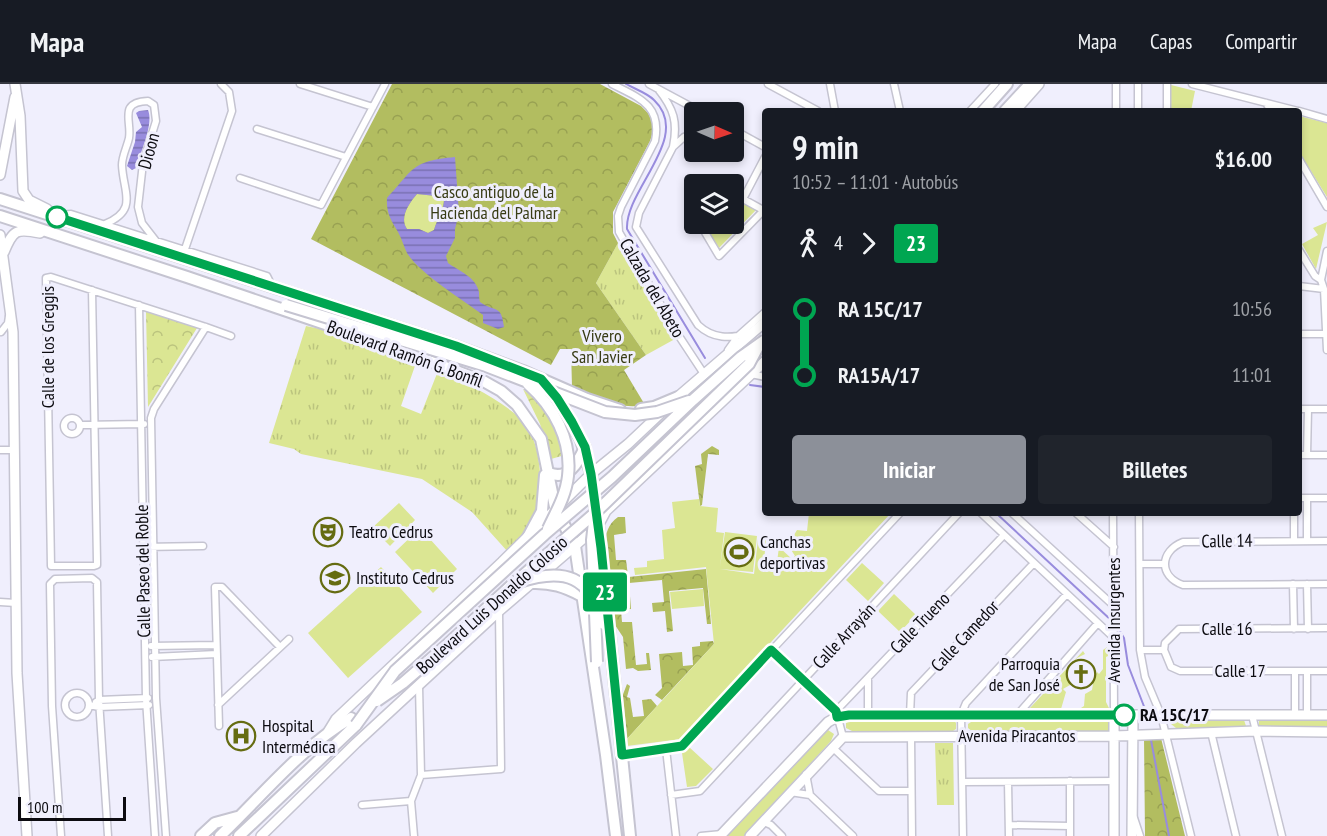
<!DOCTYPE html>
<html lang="es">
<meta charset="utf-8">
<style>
:root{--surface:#171b24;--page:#20242c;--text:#f1f3f6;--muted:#9ea1a6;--line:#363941;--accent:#8c9099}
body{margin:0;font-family:"PT Sans Narrow",sans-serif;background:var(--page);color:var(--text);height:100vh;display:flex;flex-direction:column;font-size:22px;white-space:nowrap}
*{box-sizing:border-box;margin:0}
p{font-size:20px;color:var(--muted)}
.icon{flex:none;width:33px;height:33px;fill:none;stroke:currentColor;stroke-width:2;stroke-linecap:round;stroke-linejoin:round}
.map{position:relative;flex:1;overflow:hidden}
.sheet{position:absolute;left:762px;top:24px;width:540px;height:408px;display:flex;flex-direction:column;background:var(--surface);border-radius:6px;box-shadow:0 3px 9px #0003}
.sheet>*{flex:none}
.badge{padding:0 12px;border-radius:4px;font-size:21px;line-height:39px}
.needle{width:39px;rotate:92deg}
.controls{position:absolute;left:684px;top:18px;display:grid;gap:12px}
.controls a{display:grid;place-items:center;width:60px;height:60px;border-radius:6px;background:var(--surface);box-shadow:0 3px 9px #0003;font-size:30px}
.scale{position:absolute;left:18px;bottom:15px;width:108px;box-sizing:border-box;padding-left:6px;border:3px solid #0c0b10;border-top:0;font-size:16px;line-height:21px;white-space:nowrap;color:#0c0b10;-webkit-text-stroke:4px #f0effd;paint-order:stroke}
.map>.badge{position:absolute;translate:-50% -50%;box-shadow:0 0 0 3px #fff}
.legs{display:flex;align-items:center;gap:9px;height:66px;padding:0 30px;font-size:20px}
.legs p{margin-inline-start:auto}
.overview{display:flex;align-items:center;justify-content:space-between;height:102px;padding:0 30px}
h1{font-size:33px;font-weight:600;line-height:45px}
.action{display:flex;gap:12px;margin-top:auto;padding:12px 30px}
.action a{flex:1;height:69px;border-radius:6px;background:var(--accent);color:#fff;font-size:24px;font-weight:600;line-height:69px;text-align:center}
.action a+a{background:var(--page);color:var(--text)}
ul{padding:0 30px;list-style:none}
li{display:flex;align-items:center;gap:21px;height:66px;font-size:22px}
li i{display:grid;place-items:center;width:9px;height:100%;margin:0 8px;background:currentColor}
li i::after{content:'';width:15px;height:15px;margin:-8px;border:4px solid;border-radius:50%;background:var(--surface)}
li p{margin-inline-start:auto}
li:first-child i{background:linear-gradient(#0000 50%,currentColor 0)}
li:last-child i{background:linear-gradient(currentColor 50%,#0000 0)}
header{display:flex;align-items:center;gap:36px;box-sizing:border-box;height:84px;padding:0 30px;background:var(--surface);border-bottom:2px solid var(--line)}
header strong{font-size:28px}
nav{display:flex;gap:33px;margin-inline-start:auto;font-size:21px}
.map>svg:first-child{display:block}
.grass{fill:url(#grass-tufts)}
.forest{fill:url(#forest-crowns)}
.park{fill:url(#park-crowns)}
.garden{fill:#dbe693}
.water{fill:url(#water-rules);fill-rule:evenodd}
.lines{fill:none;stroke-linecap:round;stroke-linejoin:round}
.stream{stroke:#988cdd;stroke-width:2}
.street-casing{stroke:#c5c4d1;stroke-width:9}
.secondary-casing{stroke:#c5c4d1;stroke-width:12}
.primary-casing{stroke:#c5c4d1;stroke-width:14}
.street{stroke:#fff;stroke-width:6}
.secondary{stroke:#fff;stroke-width:9}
.primary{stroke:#fff;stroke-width:10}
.primary-bridge-casing{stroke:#c5c4d1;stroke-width:14;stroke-linecap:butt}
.primary-bridge{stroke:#fff;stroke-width:10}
.line-1-casing{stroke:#fff;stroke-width:14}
.line-1{stroke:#00a651;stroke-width:9}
.stop-1-dot{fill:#fff;stroke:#00a651;stroke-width:3}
.labels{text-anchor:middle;stroke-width:6;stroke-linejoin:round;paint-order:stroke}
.street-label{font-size:18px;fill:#0c0b10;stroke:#f0effd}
.park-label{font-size:18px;fill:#383c15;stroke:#f0effd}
.poi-label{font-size:18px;fill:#0c0b10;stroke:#f0effd;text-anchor:start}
.stop-label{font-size:18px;font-weight:bold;fill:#0c0b10;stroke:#f0effd;text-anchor:start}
</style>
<header>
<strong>Mapa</strong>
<nav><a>Mapa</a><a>Capas</a><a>Compartir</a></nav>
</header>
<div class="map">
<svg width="1327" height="752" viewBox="0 0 1327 752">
<defs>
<pattern id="grass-tufts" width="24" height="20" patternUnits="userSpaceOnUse" patternTransform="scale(1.5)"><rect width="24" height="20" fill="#dbe693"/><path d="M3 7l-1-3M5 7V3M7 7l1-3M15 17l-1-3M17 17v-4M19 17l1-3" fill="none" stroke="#bbc47e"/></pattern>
<pattern id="forest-crowns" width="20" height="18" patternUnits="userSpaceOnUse" patternTransform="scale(1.5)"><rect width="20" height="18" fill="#b2bd60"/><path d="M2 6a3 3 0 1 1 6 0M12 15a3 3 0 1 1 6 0" fill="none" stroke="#98a152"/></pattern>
<pattern id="park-crowns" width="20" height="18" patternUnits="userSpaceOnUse" patternTransform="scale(1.5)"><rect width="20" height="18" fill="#dbe693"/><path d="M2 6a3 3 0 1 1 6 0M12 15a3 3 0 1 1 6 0" fill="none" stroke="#bbc47e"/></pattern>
<pattern id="water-rules" width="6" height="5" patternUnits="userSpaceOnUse" patternTransform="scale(1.5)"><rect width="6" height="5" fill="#988cdd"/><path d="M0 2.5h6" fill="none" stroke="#7a71b2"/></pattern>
</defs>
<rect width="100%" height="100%" fill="#f0effd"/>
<path class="grass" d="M618 159 675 255 646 271 596 199Z
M306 242 363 254 368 262 416 279 401 322 421 330 438 287C467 299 493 312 518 332 543 352 546 413 532 441 527 451 515 460 508 468L472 428 422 395 301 370 294 365 269 359Z
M935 659H953L954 721H937Z"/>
<path class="forest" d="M392 0H600L641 22 648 29 652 37 653 48 650 57 613 128V149L618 159 596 199 646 271 624 286 645 321C618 326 596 314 572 303L571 265H560L551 281 311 155Z
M712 362 719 366V371L708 370 702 421 700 422 695 382 702 380 701 370Z
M618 433H625L626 449 614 451 616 476H626L628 492 609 494C607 473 598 447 618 433Z
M706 485 711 540H707L703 504 669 507 673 547 667 548 665 527 653 528 652 519 664 518 662 496 629 499 631 525 621 526 622 538H632L636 581 647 580 646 569H649L651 586 638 587 633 584 626 585 623 553 615 541 609 495Z
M713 557 714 560 662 616 655 611 662 604 659 570 682 568 683 582 693 581 692 563 700 562V558Z
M627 600 630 602 627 613 630 614 633 633 644 632 642 616 651 615 657 622 626 656 622 613Z
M1144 653 1161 654 1185 752H1145Z"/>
<path class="park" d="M146 227 197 244 148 323Z
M523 305 549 328 565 371 551 375 540 340Z"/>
<path class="garden" d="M1171 1 1195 7 1191 27H1171Z
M1299 32 1327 39V113L1299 68Z
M417 110 436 112 444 116C443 128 437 135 434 146L428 149 419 145H407C399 134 409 119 417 110Z
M734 114 756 126 719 164 704 140H734Z
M1327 138 1316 185 1302 160 1318 151 1313 144Z
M699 415 700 422 718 424 716 448 724 449 720 483 725 448 757 452 753 488 720 485 754 490 758 455 766 456 764 477 777 478 779 463 792 475 795 472 788 461 797 446 807 447 809 429H891L681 655 627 662 626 656 714 560 706 483 635 491 634 484 647 483V477L664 475 662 446 675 444 672 418Z
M399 419 415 436 390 462 372 444Z
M420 444 457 485 433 509 395 468Z
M862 479 884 499 868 517 846 496Z
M381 483 422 528 348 594 308 549Z
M703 505 704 522 672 525 670 508Z
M894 510 916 531 900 548 878 527Z
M1107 563 1108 572 1106 573V618L1109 624H1081L1084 622 1085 610 1092 606 1093 600H1091L1097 588 1099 590 1103 585V566Z
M1083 567 1085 570 1077 574 1068 586 1070 601 1063 605 1066 608 1061 625H1029Z
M853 635H953L956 639V645L953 647 854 648 846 644V639Z
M1176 635 1244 636 1246 642 1243 644H1176L1171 640 1173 636Z
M1263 635H1327V644H1263L1259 642V637Z
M974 636H1109V648H973L968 644V640Z
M828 646 834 650 831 657 744 752H726L824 647Z
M689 663 713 685 696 702 687 703 682 669Z"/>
<path class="water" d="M148 26C154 40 140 69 136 84L132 86 127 82 135 58 136 48 142 43 136 29 139 27Z
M455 73 459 129 455 145V154L446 172 448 179C459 187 476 193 479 208 479 211 479 215 480 218 495 229 501 219 504 243L498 245 483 239V231C463 216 419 189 407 169 404 163 402 155 398 148 391 136 386 129 387 114 414 85 411 77 455 73ZM417 110 436 112 444 117C443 128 437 135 434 146L428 149 419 145H407C399 134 409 119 417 110Z"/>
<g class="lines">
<path class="stream" d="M626 0C635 5 647 9 654 16 693 53 625 105 627 145L705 274
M750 301 765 303
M996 429 1112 537
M1116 541 1124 554 1128 581 1145 625
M1151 656 1169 752"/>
<g class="street-casing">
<path id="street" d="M300 0 373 23
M612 0C639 14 662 21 655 57L621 123 618 132 619 148 677 249 704 290
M649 0 701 28
M768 0 818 27
M830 0 835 27
M894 0 900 27
M1167 0V27
M1192 0 1298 27
M658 5C674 25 678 38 673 63L639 129 636 143 698 241C713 255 730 255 749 249
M1266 19 1271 27
M970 27 995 0
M1116 27V0
M1138 27V0
M1299 27 1327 35
M257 45 346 73
M734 46 765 63
M673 63 684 53 694 49
M1299 75 1327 123
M240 94 321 121 385 0
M734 110 765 127
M743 115 765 73
M58 131 71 130 267 192 272 202
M105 140C139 126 123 108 122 81 122 72 127 63 129 54 132 37 118 18 148 17L154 21 156 37 143 79 138 123 142 139 156 157
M700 140 719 172 764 126
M1299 166 1315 192 1321 196
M1327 167 1321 196 1324 205 1327 266
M184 168 232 27 229 8 221 0
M1299 202 1324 205
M92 206 97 477V481L94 482H51L46 194 51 193 206 243 231 252
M139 221 146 615 155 752
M1 248 8 239 9 232
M1299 250H1326
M728 266 738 252 765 228
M751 290 765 293
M1299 325H1327
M64 342a8 8 0 1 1 16 0a8 8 0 1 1-16 0Z
M80 341 144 340
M0 366H14
M1299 371H1327
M1307 371 1308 325
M1299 414H1327
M981 429 1113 553
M1012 429 1114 522
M1076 429 1114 463
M1113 429 1114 632
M1139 429 1140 566 1145 593 1161 631 1191 752
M1294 456V429
M1307 457V415
M1327 457 1183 458C1160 467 1158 492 1183 501L1327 500
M143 463 203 462
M1140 480H1164
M1293 500 1294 545
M1307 500 1308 545
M0 518 16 519
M151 562 216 561
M771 566 836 627 843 653
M1140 566H1164
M1164 566 1165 559 1179 545 1327 544
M1164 566 1171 583 1180 587H1327
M152 573 217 570
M1307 588V631
M65 621a12 12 0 1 1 24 0a12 12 0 1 1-24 0Z
M96 618 99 616 148 614
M89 621 99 623 149 621
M218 621 289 555
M836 627 1004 451
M1018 630 1098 539
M868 631V594
M910 631 911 609 1034 479
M1252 631 1282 752
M1295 631V588
M219 642 215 503H222L280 563
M1211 648 1236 752
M911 652 912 752
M832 663 879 707H911
M666 665 676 752
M622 671 682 662 900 429
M806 690 810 711 853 752
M421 691 501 685 499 528
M1070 697V752
M962 698 1114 697
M1008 698 1009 752
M790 708 810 711
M671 711 700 707 959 429
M362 721 411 717
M1134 734 1140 752
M764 738 771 741 782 752
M1009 741 1070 742
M61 752 52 622 50 500 55 495 92 494 97 498 99 616 108 752
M166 752 156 614 151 334 154 325 206 243
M414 752 411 717 421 691 419 602
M701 752 722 750
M963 752 961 631 966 619 1067 510"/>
</g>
<g class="secondary-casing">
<path id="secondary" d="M15 0 20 32 23 107 29 116 47 125
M1015 27 1039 0
M0 91 15 13
M0 151 13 248 17 589 27 752
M4 168C13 146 16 144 40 149
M673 317 765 238
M1114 632V752
M328 648 336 635 502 478 591 390 628 360 664 326
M261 752 356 659 499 527 598 442 606 427 765 277
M720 752 828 638 837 633 849 631H1327
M750 752 843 653 1114 652 1256 647 1327 648
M1132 752 1133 631"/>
</g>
<g class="primary-casing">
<path id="primary" d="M983 27 1007 0
M1005 27 1030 0
M0 115 456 262 523 287 587 315 620 326
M0 132 187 193 384 260 485 298 501 307 517 321 541 355 555 423 575 462 606 671 616 752
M549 305 564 325 581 356 591 390 601 463 630 752
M641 325 654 323 678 313
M549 389C568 397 578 379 585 363
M528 453 542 427 545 391
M531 499C551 498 565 503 582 512
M201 752 215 739 237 733
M220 752C263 711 300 664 351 634
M239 752 356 641"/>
</g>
<use href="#street" class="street"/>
<use href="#secondary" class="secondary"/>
<use href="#primary" class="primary"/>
<g class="primary-bridge-casing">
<path id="primary-bridge" d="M286 221 486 282 605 328 635 331 657 328 689 317
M528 300C554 323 572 356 568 392 566 411 556 428 548 445
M595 429 592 456 597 578
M519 498C565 483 590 492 604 540
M377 617 403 599 448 560 513 500 595 429 749 280 758 263
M356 641 395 587 545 450 612 393 693 316 741 273 765 256"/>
</g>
<use href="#primary-bridge" class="primary-bridge"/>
</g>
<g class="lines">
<g class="line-1-casing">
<path id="line-1" d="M57 133 456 262 541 295 557 314 572 338 585 363 591 390 601 464 622 671 682 662 771 566 836 627 837 633 849 631H1124"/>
</g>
<use href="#line-1" class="line-1"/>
</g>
<defs>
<g id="theatre-ring" transform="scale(1.5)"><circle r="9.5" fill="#f0effd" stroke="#656c11" stroke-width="1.5"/><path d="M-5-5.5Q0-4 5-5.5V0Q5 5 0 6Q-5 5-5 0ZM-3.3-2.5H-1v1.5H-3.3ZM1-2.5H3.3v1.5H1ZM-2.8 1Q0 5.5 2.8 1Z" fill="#656c11"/></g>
<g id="stadium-ring" transform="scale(1.5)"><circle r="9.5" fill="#f0effd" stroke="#656c11" stroke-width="1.5"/><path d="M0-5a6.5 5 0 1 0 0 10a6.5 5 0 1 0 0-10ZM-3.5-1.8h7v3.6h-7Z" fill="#656c11"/></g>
<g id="school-ring" transform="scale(1.5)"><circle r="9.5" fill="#f0effd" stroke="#656c11" stroke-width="1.5"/><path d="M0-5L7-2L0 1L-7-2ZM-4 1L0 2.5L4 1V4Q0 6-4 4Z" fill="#656c11"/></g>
<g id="church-ring" transform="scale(1.5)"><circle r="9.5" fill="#f0effd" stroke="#656c11" stroke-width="1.5"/><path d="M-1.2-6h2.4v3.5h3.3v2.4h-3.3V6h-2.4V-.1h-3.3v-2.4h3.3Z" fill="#656c11"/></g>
<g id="hospital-ring" transform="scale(1.5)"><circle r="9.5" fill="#f0effd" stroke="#656c11" stroke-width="1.5"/><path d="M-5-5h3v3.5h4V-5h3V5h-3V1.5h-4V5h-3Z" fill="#656c11"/></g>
</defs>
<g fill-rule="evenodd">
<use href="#theatre-ring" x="328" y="448"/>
<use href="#stadium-ring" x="739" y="468"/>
<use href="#school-ring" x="335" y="494"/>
<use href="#church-ring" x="1081" y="590"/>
<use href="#hospital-ring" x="241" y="652"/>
</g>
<g class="stop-1-dot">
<circle cx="57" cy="133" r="10"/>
<circle cx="1124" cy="631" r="10"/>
</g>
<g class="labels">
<g class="street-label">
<text transform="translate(149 67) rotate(-75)" y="6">Dioon</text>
<text transform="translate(652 204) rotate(60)" y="6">Calzada del Abeto</text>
<text transform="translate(48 263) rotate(-90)" y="6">Calle de los Greggis</text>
<text transform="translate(405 270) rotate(20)" y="6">Boulevard Ramón G. Bonfil</text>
<text transform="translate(1227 457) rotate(-1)" y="6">Calle 14</text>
<text transform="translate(143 487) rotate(-91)" y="6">Calle Paseo del Roble</text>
<text transform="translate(492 521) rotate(-42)" y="6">Boulevard Luis Donaldo Colosio</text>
<text transform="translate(1114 536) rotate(-90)" y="6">Avenida Insurgentes</text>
<text transform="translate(920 539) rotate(-46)" y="6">Calle Trueno</text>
<text x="1227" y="551">Calle 16</text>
<text transform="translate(844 552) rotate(-47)" y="6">Calle Arrayán</text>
<text transform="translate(965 552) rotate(-47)" y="6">Calle Camedor</text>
<text x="1240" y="593">Calle 17</text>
<text x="1017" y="658">Avenida Piracantos</text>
</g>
<g class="park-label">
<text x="494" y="114">Casco antiguo de la<tspan x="494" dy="21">Hacienda del Palmar</tspan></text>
<text x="602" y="258">Vivero<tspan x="602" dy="21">San Javier</tspan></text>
</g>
<g class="poi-label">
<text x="349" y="454">Teatro Cedrus</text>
<text x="760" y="464">Canchas<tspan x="760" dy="21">deportivas</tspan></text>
<text x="356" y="500">Instituto Cedrus</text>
<text x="1060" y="586" text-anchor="end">Parroquia<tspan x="1060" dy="21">de San José</tspan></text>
<text x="262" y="648">Hospital<tspan x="262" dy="21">Intermédica</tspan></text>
</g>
<g class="stop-label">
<text x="1140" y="637">RA 15C/17</text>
</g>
</g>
</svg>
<div class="controls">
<a><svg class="needle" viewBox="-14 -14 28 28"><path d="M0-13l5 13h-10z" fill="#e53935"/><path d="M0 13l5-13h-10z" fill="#9ea1a6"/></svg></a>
<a><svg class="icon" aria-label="layers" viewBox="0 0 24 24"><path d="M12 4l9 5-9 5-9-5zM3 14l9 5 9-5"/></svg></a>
</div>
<div class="scale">100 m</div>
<b class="badge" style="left:605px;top:508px;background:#00a651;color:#fff">23</b>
<section class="sheet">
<div class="overview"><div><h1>9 min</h1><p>10:52 – 11:01 · Autobús</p></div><b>$16.00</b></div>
<div class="legs"><svg class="icon" aria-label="walk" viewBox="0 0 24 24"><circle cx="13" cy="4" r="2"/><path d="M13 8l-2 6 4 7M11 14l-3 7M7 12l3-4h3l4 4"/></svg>4<svg class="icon" aria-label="forward" viewBox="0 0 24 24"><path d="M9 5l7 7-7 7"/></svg><b class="badge" style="background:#00a651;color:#fff">23</b></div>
<ul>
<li><i style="color:#00a651"></i><b>RA 15C/17</b><p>10:56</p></li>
<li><i style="color:#00a651"></i><b>RA15A/17</b><p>11:01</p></li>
</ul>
<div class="action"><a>Iniciar</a><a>Billetes</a></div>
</section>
</div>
